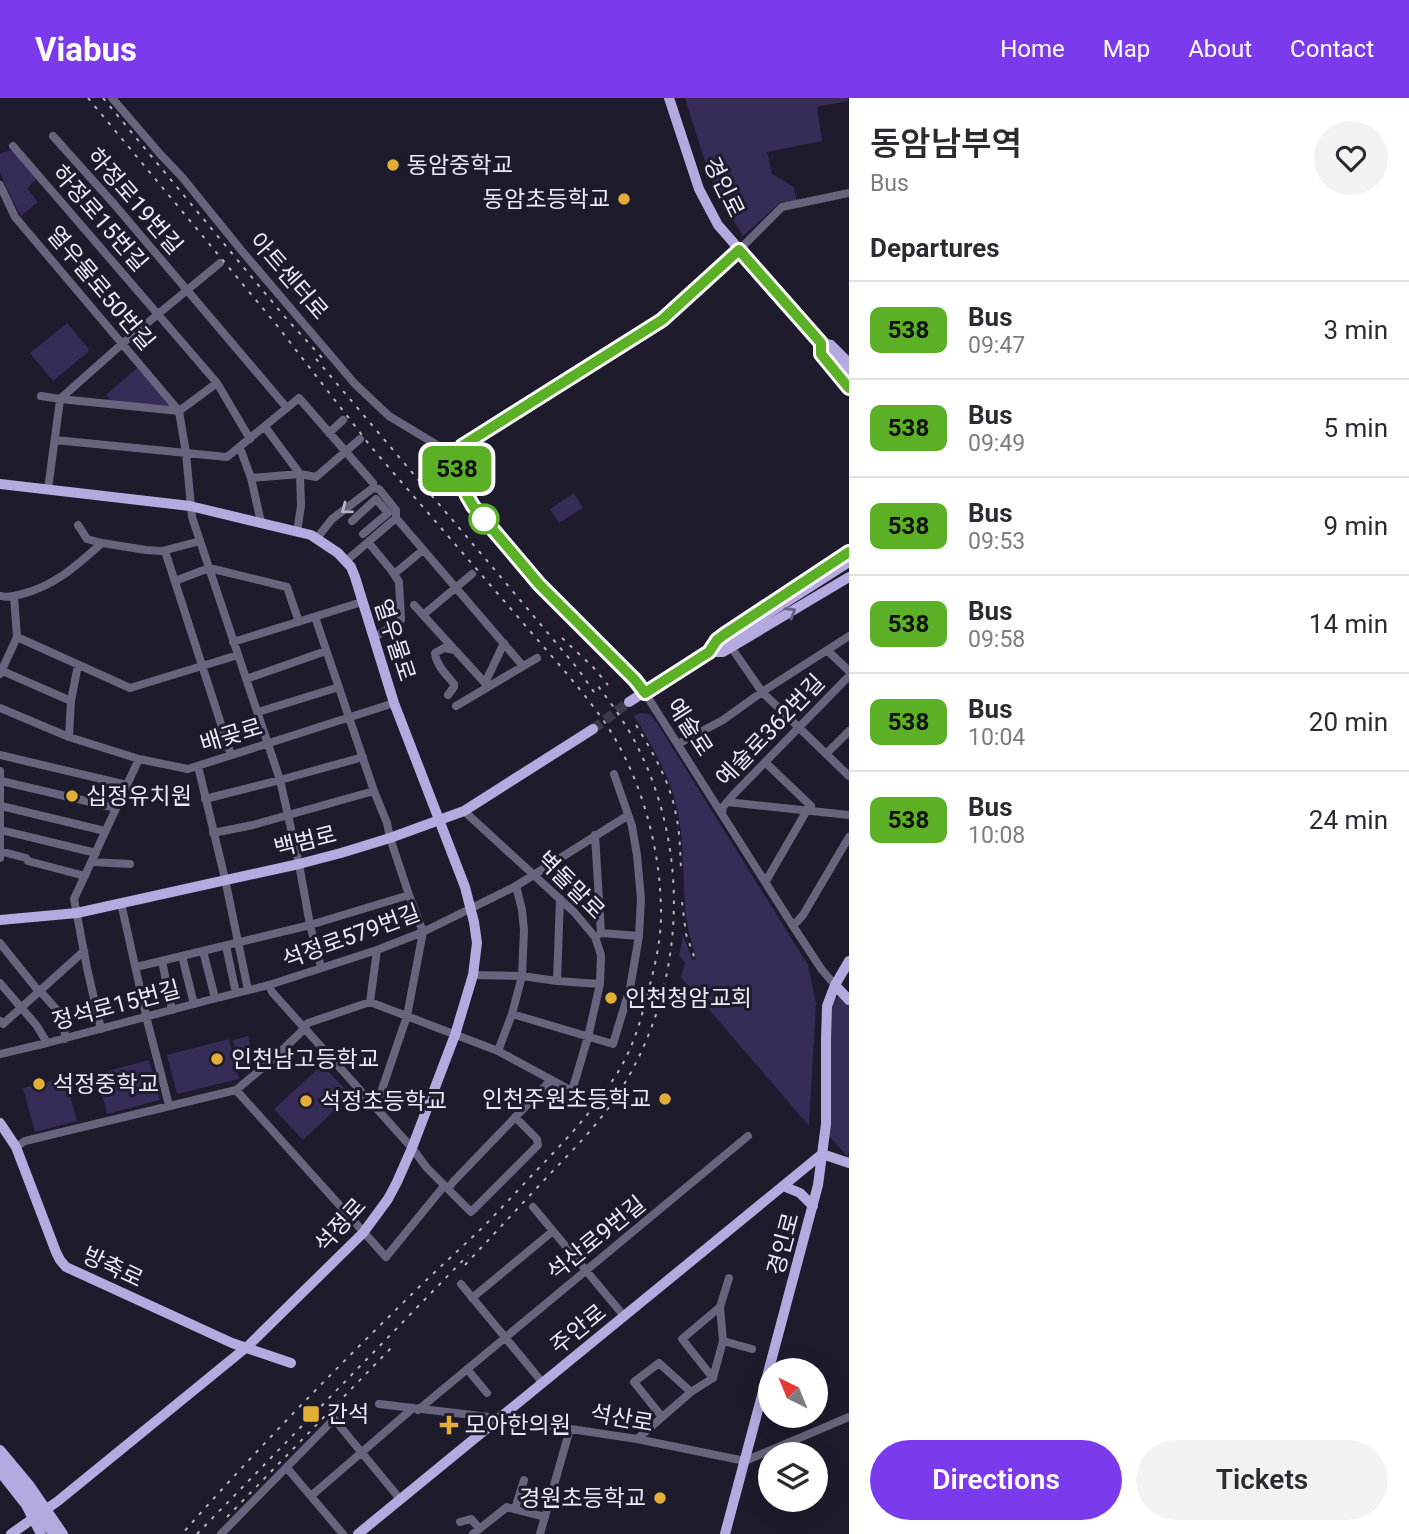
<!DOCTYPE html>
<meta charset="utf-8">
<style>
:root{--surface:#fff;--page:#f2f2f3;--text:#2b2b33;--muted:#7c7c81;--line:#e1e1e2;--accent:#7c3aed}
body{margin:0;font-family:Roboto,"Noto Sans KR",sans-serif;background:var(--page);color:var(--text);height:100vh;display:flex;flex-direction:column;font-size:26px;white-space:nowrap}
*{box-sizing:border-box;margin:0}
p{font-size:23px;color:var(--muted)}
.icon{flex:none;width:38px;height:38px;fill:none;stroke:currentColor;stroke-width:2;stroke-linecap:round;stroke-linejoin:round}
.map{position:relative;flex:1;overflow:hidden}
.sheet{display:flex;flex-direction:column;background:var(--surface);width:560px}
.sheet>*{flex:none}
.badge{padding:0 14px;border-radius:10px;font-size:24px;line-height:46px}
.needle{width:46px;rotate:317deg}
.fabs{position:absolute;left:758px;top:1260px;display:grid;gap:14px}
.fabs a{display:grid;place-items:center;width:70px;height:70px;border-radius:50%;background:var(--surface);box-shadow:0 4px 18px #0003;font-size:35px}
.map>.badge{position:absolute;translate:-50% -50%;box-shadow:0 0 0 4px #fff}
h2{padding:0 21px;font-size:26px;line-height:63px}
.round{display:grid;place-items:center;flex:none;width:74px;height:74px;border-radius:37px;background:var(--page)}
.summary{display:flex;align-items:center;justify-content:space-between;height:119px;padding:0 21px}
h1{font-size:33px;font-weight:600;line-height:52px}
.cta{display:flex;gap:14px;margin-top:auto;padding:14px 21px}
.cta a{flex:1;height:80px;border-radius:42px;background:var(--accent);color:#fff;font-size:28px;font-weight:600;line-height:80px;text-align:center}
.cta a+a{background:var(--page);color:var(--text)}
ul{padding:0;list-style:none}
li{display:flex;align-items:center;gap:21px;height:98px;padding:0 21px;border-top:2px solid var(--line)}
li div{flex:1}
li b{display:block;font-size:26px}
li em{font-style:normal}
li .badge{min-width:77px;font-weight:700;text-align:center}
header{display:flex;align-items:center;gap:42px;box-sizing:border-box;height:98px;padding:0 35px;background:var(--accent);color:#fff}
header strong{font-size:33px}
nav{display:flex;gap:38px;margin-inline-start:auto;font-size:24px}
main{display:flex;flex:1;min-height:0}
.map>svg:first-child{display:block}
.green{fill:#372b57}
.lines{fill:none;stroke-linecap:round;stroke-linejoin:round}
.major-tunnel{stroke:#3d3a4a;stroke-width:10;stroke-dasharray:10 5;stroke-linecap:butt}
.minor{stroke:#68647d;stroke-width:8}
.major{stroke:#b5aadf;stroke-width:10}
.rail{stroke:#b6b3c1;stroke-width:2;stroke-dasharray:3.5 7;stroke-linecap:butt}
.major-bridge{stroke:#b5aadf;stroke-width:10}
.oneway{stroke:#b7b4c6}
.oneway2{stroke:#6a6286}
.line-casing{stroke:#fff;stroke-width:16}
.line{stroke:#5bb025;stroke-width:10}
.poi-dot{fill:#e3ae35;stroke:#1e1b2c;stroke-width:2.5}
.stop-dot{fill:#fff;stroke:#5bb025;stroke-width:3.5}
.labels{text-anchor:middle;stroke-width:6;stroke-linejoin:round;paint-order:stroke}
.poi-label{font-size:23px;fill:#ece9f6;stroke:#1e1b2c;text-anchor:start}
.street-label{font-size:23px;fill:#ece9f6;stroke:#1e1b2c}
</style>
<header>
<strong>Viabus</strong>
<nav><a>Home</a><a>Map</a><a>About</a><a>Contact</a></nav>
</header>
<main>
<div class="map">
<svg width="849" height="1436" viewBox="0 0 849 1436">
<rect width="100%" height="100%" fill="#1e1b2c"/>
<path class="green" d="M685 0H847L848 3 817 9 822 43 767 54 772 76 794 89 797 105 781 104 743 138 723 106 708 73Z
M14 52 37 80 27 90 38 104 21 118 12 101 0 75V55Z
M67 225 89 251 88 254 53 283 30 255Z
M137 270 174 310 111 303 106 297Z
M574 395 583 410 559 425 550 411Z
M640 615 650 616 657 625 808 867 816 905 809 1028 681 879 685 864 679 858 683 838 693 862 696 860C691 843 686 826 685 807 683 775 684 742 677 710 669 676 652 647 634 618Z
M838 899H842L849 904V1060L825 1034 827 908Z
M248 938 254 962 239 966 233 942Z
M229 941 239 981 177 996 167 957Z
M149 962 160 1002 107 1016 97 976Z
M322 967 351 997 303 1042 274 1011Z
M65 979 77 1023 35 1034 23 990Z"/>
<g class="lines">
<path class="major-tunnel" d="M593 631 629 604"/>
<path class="minor" d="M112 0 161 57 182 79 241 152 355 286 389 318 437 347 455 361
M53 38 114 106 287 310
M13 48 217 285 250 341
M0 87 15 119 179 313 186 355 192 419 280 682 299 766 310 827 321 869
M41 298 60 301 179 313 217 285
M60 301 123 245 220 165
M265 329 300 376 301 408 297 434
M329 335 343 322
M55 342 227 359 299 300 373 385
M240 350 251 380 261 424
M455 361C459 378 463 393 473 408L539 486 635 582 645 595 793 828 822 872 835 887
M455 361 462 348 662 222 739 152 782 109 849 95
M251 380 300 376 316 379 360 341
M48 391 60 302
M396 420 523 568
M352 423 376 401 388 415 363 436
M78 427 87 441 102 445 146 452 162 453 200 443
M317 440 332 421 373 390 379 391 396 412V420L346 463
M368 444 392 473 399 484 401 522 374 540
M165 453 231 657
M394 476 423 452
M175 483 209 470 287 489 299 524
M0 498C8 500 14 498 22 496 55 488 77 467 102 445
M414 507 453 550
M423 517 472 476
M315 519 374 693 387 725 390 740 409 797 423 834 407 918 376 1009
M17 539 130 590 238 557
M233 544 362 504
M731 549 762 594 849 678
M828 553 849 573
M0 572 71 603
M0 576 17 539 14 498
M246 581 326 553
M486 587 485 585 504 545
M448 597 454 589V586C446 576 436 567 435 555L444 550 455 552 485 585
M456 608 537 560
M0 610 69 639 139 661 188 671 394 605
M258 614 339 589
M69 639 71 603 78 567
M678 646 723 622 762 594 849 538
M826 656 849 633
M0 657 127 687
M765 664 811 708
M198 668 225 781 248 892
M0 673V760
M1 683 116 710
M205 701 280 682 363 659
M727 704 849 717
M1 708 105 733
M722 715 723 709 734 696 849 578
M0 732 96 755
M213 735 253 727 374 693
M595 737 601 835 595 839
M0 753 26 760 28 763 85 778
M92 764 130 766
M766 783 810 707
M121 805 148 926 169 1007
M793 828 803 817 849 739
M601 835 639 838
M0 845 36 890 40 893 64 920 65 941
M226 848 236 895
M203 853 215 900
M182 858 194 906
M162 863 172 912
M136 869 310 827 409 797
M473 877 522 878 557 883 600 886
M557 883 560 801
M0 885 37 928 47 945
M269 887 272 894 412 1050 427 1070 471 1114 538 1047 537 1041 515 1019
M370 904 498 953 572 993 588 939 600 886 601 857 595 839 574 814 464 713
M512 916 613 946 630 890 639 838 641 801 637 757 632 728 614 676
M0 923 3 926 84 853
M101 931 87 870 74 801 139 661
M498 953 512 916 522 878 524 832 522 812 516 788
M0 956 47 945 205 903 269 887 377 852 423 834 516 788 627 718
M236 992 386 1159 444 1088
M16 1049 25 1043 236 992 272 962 300 935 308 925 370 904 377 852
M448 1091 453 1084 551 982
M533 1109 624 1218
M729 1180 720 1209 723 1243 752 1251
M461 1186 542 1284
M472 1200 553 1133
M720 1209 682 1241 713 1280 723 1243
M467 1271 487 1295
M379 1306 498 1320 637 1341 745 1363 849 1319
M418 1312 748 1038
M662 1319 634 1284 659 1265 691 1294
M637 1341 691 1294 713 1280
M287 1370 343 1436
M311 1398 413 1310
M515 1411 524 1382
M460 1424 471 1421 479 1430
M221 1436 334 1321 400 1401
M473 1436 507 1409 545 1419
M540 1436 570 1331"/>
<path class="major" d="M669 0 699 91 718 127 849 277
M821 245V256L849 290
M821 245 831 247 849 265
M0 386 190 408 311 437 338 455 351 469 355 479 394 605 465 789 474 824 477 845 473 877 455 937 412 1050 397 1084 388 1101 363 1135 248 1248 58 1403 11 1436
M715 545 725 536 849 454
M710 554H723L849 479
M629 604 849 464
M0 822 77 815 299 766 341 755 390 740 464 713 593 631
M835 887 849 902
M0 1025 16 1049 56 1154 60 1162 66 1169 232 1245 291 1265
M822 1056 849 1065
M783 1088 800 1095 813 1108
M0 1352 30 1388 63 1436
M0 1374 26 1407 41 1436
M358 1436 822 1056
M725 1436 818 1087 826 1026V942L827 908 835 887 849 863"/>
<path class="rail" d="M88 0 275 225 372 350 568 577C586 599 605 622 618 646 646 697 661 759 661 816 661 846 653 876 645 905 639 929 631 953 618 974 595 1011 566 1042 536 1073 518 1092 500 1112 481 1131 458 1153 434 1174 411 1197 332 1274 255 1353 182 1436
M103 0 284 218 326 264
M316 261 505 484 578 571 596 597
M562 540 593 569 608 587
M636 627C652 653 669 682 675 712 680 732 680 752 681 772
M682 804 686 836 695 861
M465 1167C493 1137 520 1108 548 1078 571 1054 595 1030 614 1002 686 896 694 753 633 640 622 620 608 601 594 583
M227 1419 393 1248
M197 1436 468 1157"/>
<path class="major-bridge" d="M0 1362 22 1388 53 1436"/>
</g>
<defs><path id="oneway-chevron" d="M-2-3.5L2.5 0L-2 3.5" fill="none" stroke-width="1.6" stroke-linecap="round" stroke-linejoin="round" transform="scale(1.75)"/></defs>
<use class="oneway" href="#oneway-chevron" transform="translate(346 411) rotate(143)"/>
<use class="oneway2" href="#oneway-chevron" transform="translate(791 514) rotate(-31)"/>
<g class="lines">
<g class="line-casing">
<path id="line" d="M849 290 821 256V245L739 152 662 222 462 348 455 361C459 378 463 393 473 408L539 486 635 582 645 595 709 554 717 542 725 536 849 454"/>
</g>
<use href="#line" class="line"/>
</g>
<g class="poi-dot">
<circle cx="393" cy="67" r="7"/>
<circle cx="624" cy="101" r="7"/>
<circle cx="72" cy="698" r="7"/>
<circle cx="611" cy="900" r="7"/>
<circle cx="217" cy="961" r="7"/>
<circle cx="39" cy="986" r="7"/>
<circle cx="665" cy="1001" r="7"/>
<circle cx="306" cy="1003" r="7"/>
<rect x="302" y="1307" width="18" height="18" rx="3.5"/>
<path d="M445.5 1316.5h7v7h7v7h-7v7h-7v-7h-7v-7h7z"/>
<circle cx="660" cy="1400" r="7"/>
</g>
<circle class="stop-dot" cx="484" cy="421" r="14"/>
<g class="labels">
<g class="poi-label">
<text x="407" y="75">동암중학교</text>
<text x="610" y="109" text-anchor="end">동암초등학교</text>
<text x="86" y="706">십정유치원</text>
<text x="625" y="908">인천청암교회</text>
<text x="231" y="969">인천남고등학교</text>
<text x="53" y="994">석정중학교</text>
<text x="651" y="1009" text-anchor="end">인천주원초등학교</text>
<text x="320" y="1011">석정초등학교</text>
<text x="327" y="1324">간석</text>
<text x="465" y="1335">모아한의원</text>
<text x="646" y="1408" text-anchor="end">경원초등학교</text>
</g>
<g class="street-label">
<text transform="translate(724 89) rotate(64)" y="8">경인로</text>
<text transform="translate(135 103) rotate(49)" y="8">하정로19번길</text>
<text transform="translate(100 120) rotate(49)" y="8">하정로15번길</text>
<text transform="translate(289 178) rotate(49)" y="8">아트센터로</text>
<text transform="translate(101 190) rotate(50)" y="8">열우물로50번길</text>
<text transform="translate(395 542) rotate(72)" y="8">열우물로</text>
<text transform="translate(690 629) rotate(57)" y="8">예술로</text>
<text transform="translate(770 632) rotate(-46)" y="8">예술로362번길</text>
<text transform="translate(231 637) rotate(-17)" y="8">배곶로</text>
<text transform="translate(305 743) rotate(-14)" y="8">백범로</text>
<text transform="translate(571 787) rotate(45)" y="8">벽돌말로</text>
<text transform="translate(351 838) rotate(-20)" y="8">석정로579번길</text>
<text transform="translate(116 907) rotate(-15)" y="8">정석로15번길</text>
<text transform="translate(340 1127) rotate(-48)" y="8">석정로</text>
<text transform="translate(596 1140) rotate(-39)" y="8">석산로9번길</text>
<text transform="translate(783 1146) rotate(-75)" y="8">경인로</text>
<text transform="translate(113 1169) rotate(25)" y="8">방축로</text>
<text transform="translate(578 1231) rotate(-39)" y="8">주안로</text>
<text transform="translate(622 1320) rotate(10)" y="8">석산로</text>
</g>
</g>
</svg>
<div class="fabs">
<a><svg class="needle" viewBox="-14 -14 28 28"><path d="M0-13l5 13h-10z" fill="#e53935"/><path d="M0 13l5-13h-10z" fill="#7c7c81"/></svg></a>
<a><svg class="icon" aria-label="layers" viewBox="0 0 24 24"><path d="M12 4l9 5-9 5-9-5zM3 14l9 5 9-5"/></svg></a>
</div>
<b class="badge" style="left:457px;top:371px;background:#5bb025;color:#111">538</b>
</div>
<section class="sheet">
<div class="summary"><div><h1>동암남부역</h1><p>Bus</p></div><a class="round"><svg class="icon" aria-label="heart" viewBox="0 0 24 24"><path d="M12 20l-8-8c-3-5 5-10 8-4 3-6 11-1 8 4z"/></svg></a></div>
<h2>Departures</h2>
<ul>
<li><span class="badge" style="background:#5bb025;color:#111">538</span><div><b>Bus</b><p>09:47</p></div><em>3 min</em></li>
<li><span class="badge" style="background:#5bb025;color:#111">538</span><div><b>Bus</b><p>09:49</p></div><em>5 min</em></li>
<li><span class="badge" style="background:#5bb025;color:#111">538</span><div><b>Bus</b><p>09:53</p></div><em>9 min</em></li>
<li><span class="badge" style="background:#5bb025;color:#111">538</span><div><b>Bus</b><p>09:58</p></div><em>14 min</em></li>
<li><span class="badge" style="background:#5bb025;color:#111">538</span><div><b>Bus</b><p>10:04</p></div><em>20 min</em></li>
<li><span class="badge" style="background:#5bb025;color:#111">538</span><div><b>Bus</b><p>10:08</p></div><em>24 min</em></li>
</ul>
<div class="cta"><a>Directions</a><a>Tickets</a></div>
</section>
</main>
